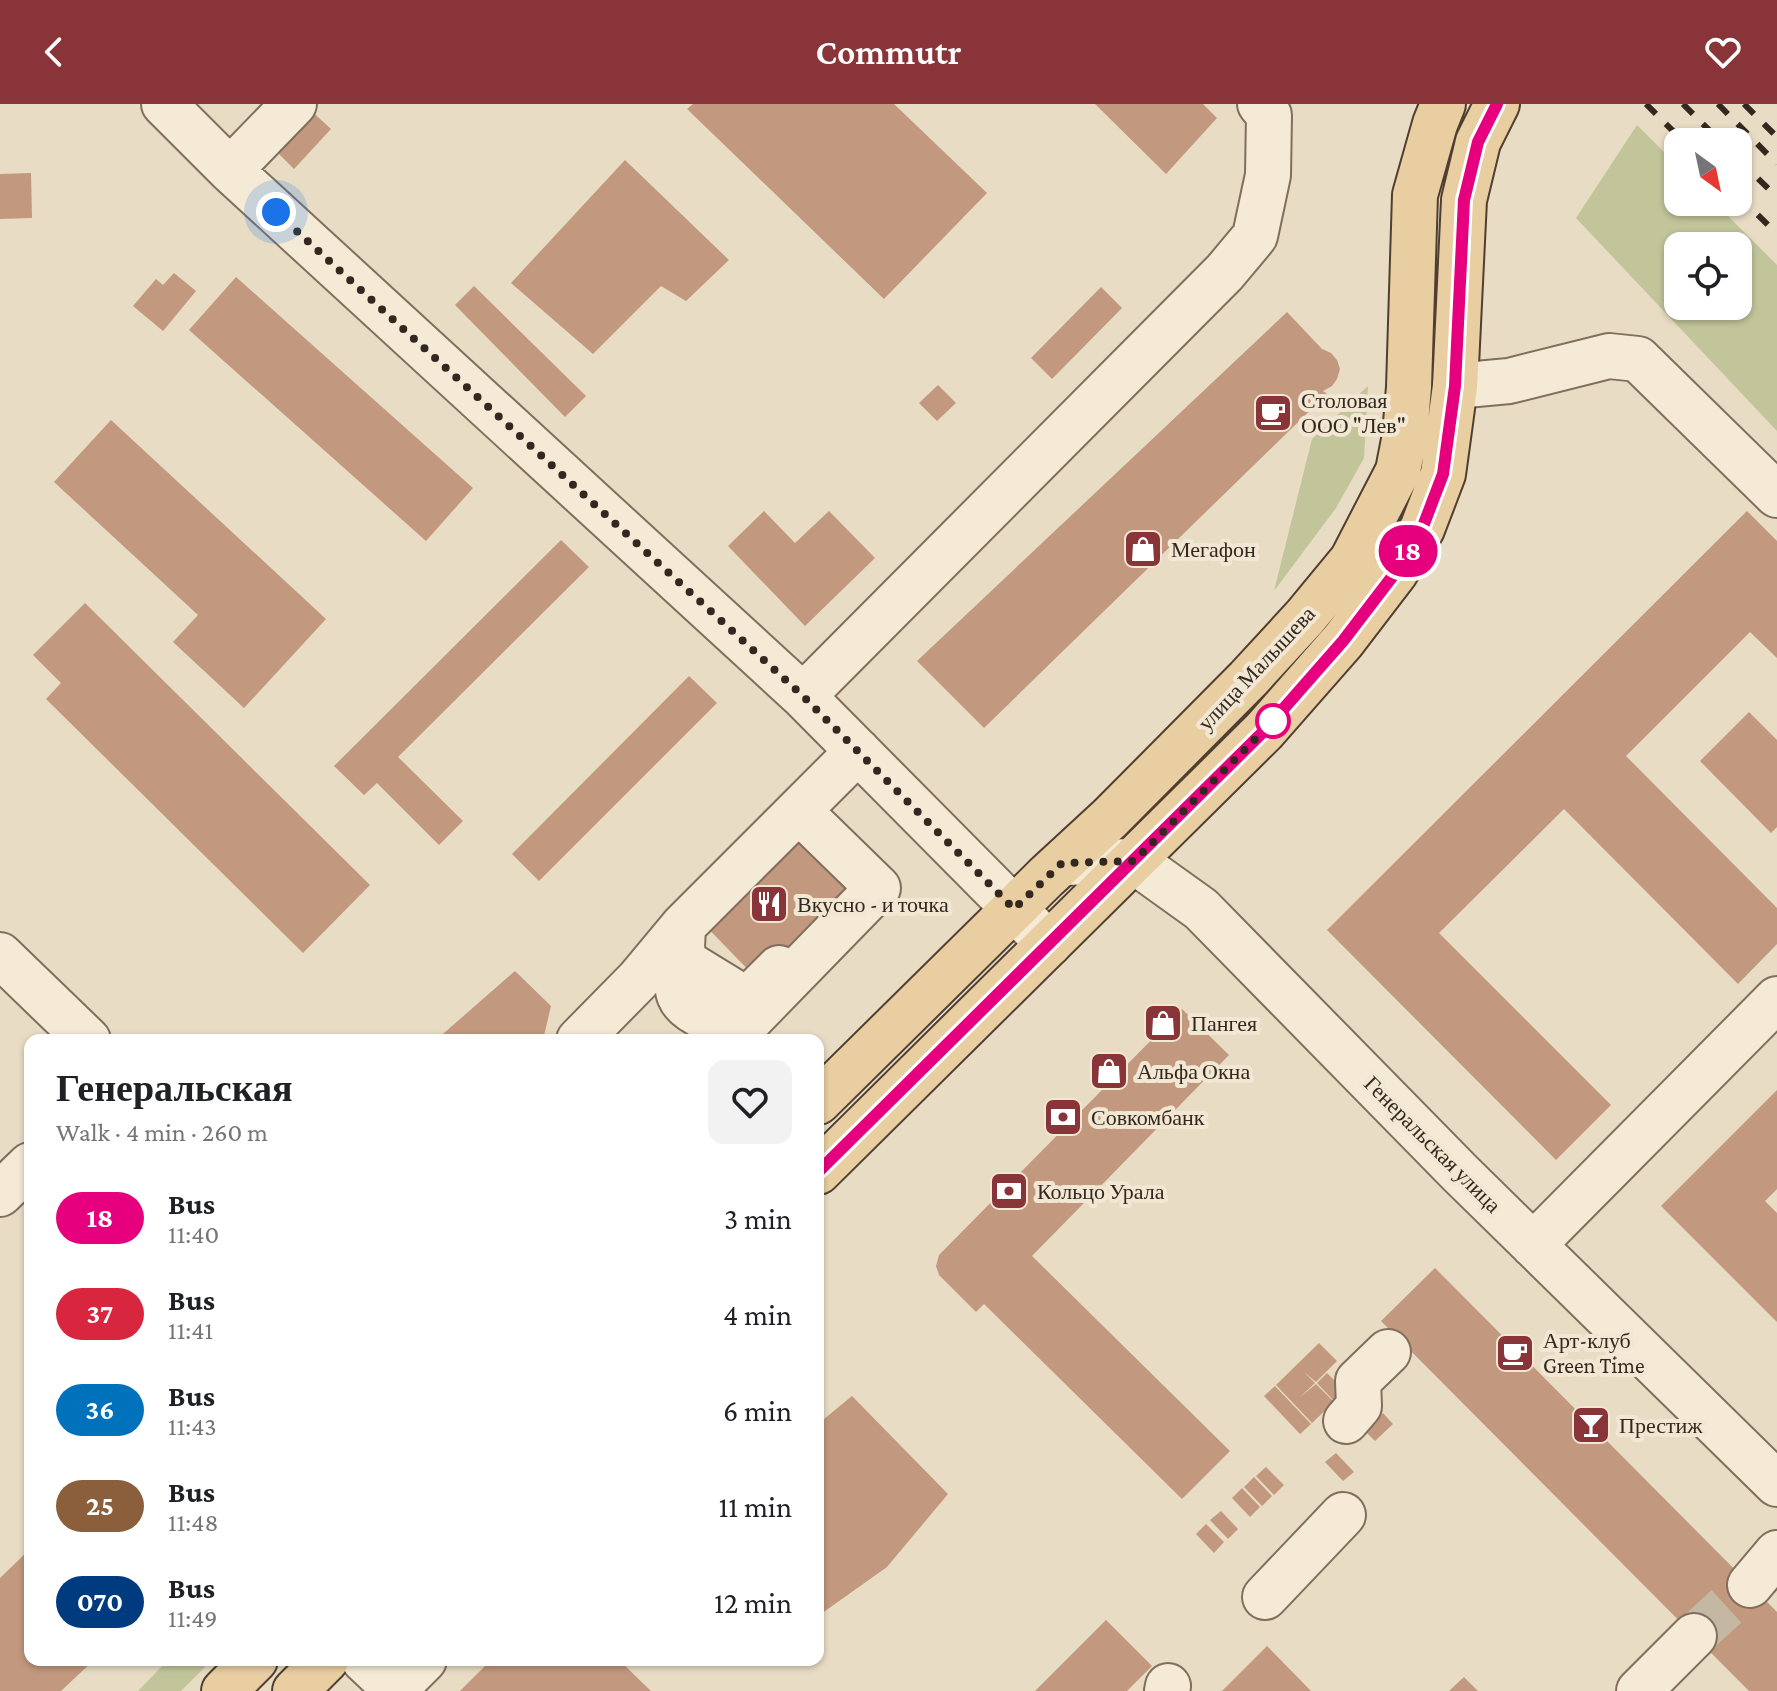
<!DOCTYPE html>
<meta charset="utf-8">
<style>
:root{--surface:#fff;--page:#f2f2f2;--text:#202124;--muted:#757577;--accent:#893438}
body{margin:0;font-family:"Crimson Pro",serif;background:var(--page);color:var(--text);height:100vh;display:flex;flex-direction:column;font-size:30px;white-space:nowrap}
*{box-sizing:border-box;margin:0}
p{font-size:26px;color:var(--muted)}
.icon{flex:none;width:44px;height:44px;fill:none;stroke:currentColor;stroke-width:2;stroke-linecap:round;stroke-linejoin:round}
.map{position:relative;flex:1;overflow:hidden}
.side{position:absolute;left:24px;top:930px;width:800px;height:632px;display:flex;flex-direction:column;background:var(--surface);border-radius:16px;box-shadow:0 2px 6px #0004}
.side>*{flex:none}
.badge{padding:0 16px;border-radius:26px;font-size:28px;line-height:52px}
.needle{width:52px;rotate:147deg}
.buttons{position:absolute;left:1664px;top:24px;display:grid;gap:16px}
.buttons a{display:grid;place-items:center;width:88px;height:88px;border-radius:16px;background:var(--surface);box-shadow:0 2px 6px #0004;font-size:40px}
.you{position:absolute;width:40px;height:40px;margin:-20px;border:6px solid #fff;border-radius:50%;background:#1a73e8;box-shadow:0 0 0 12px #1a73e833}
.map>.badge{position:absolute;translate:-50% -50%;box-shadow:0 0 0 4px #fff}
.round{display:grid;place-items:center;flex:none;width:84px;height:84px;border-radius:16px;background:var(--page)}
.summary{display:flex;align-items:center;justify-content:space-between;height:136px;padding:0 32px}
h1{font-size:38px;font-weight:600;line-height:60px}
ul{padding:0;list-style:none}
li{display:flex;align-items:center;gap:24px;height:96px;padding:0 32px}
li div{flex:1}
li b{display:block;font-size:30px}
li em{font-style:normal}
li .badge{min-width:88px;font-weight:700;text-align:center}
header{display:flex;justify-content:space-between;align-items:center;height:104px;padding:0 32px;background:var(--accent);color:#fff;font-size:36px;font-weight:600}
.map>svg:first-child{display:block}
.green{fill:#c2c59a;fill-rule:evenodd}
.building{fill:#c2987e}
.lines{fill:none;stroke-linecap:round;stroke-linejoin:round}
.minor-tunnel{stroke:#c4b8a3;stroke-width:44;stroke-dasharray:44 22;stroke-linecap:butt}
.minor-casing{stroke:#816e5d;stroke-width:48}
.major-casing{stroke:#4f3e31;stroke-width:48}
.minor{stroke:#f4ead6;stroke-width:44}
.major{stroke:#e8cea0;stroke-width:44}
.rail{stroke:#33281f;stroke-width:6;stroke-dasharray:14 14;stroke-linecap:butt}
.line-casing{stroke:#fff;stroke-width:18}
.line{stroke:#e6007e;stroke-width:12}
.walk{stroke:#33281f;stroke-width:8;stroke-dasharray:0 14.4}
.stop-dot{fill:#fff;stroke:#e6007e;stroke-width:4}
.labels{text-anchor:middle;stroke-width:8;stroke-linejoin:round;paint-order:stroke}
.poi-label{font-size:22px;fill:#33281f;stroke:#f1e7d3;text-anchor:start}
.street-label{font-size:22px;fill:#33281f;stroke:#f1e7d3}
</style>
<header><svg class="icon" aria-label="back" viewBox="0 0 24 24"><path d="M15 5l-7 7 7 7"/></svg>Commutr<svg class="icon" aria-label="heart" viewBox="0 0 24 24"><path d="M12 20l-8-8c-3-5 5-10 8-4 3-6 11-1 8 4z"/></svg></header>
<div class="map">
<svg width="1777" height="1587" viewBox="0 0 1777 1587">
<rect width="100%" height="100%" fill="#e8dcc4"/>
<path class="green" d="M1637 21 1678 62V98H1714L1777 161V327L1576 114ZM1738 142V202H1678V142Z
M1368 282 1364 354 1336 404 1274 487 1312 335Z
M168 1556H212L181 1587H138Z"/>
<path class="building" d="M693 0H894L987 89 884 195 687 5Z
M1095 0H1203L1217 14 1166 70Z
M307 3 331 25 294 65 271 42Z
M625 56 729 156 686 197 661 182 593 250 511 179Z
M31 69 32 114 0 115V70Z
M174 169 196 187 163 227 133 202 156 175 163 181Z
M236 173 473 384 426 437 189 226Z
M474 182 586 292 565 313 455 201Z
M1101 183 1122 204 1052 275 1031 254Z
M1287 208 1322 245 1331 249 1337 256 1340 265 1337 275 1332 282 1323 287 1327 290 984 624 917 557Z
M938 281 956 299 937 317 919 299Z
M111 316 326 515 244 604 173 538 198 511 54 378Z
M764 407 795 439 829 407 875 454 805 522 728 442Z
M1747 407 1777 437V554L1750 528 1626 652 1777 804V840L1738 880 1564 705 1439 829 1611 1001 1556 1056 1327 826Z
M561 436 589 463 398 653 463 717 439 741 377 679 364 691 334 662Z
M85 499 370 781 303 849 46 595 61 579 33 551Z
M689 572 717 599 539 777 512 750Z
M1749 608 1777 636V723L1771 729 1700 657Z
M792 718 856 784 760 878 696 812Z
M515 867 551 902 543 936H436Z
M1182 905 1229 951 1032 1152 1230 1347 1182 1395 984 1200 976 1208 939 1171 936 1162 939 1151Z
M1777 986V1085L1765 1097 1777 1109V1218L1661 1102Z
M1435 1164 1777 1508V1587H1749L1381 1217Z
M1319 1239 1337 1257 1316 1278 1304 1268 1315 1279 1299 1294 1316 1280 1334 1298 1312 1319 1276 1281Z
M1327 1269 1345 1287 1335 1298 1317 1279Z
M1275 1282 1311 1320 1300 1330 1264 1292Z
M852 1292 948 1390 887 1463 818 1512V1320Z
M1383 1309 1393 1320 1375 1337 1365 1327Z
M1336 1349 1354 1368 1343 1377 1325 1358Z
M1266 1363 1284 1381 1274 1391 1256 1372Z
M1254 1373 1272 1392 1262 1402 1244 1383Z
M1242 1384 1260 1403 1250 1413 1232 1394Z
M1221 1407 1238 1425 1228 1435 1210 1416Z
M1206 1420 1224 1438 1214 1449 1196 1430Z
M30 1445V1556H94L61 1587H0V1474Z
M1106 1516 1152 1562 1127 1587H1035Z
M1267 1542 1311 1587H1222Z
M491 1556H619L651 1587H460Z
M1464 1573 1478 1587H1449Z"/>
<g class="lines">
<path class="minor-tunnel" d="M1694 1532 1750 1481"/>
<g class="minor-casing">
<path id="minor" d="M164 0 230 66 803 592 1049 840
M230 66 294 0
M1455 282 1509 277 1609 252 1638 255 1777 391
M803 592 1225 168 1255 132 1268 71 1269 11 1260 0
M1062 759 1134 757 1201 805 1460 1069 1777 1380
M683 822 682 844 685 858 747 896 779 864
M0 851 88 936
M685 858C670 886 678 902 707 914L747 896
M579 936 638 876 683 822 858 647
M730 936 878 784 800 708
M0 1090 30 1061
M1533 1141 1777 895
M1346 1317 1359 1302 1358 1277 1388 1248
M1750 1481 1777 1449
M1265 1493 1343 1411
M364 1556 395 1585
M393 1587 424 1556
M1167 1587 1168 1582
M1639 1587 1694 1532"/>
</g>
<g class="major-casing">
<path id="major" d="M818 998 1046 773 1110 714 1248 575 1305 513 1352 456 1398 367 1405 331 1409 283 1415 91 1435 20 1443 0
M818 1068 1264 627 1343 537 1395 469 1422 425 1443 370 1455 282 1464 96 1478 38 1497 0
M224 1587 255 1556
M295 1587 326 1556"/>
</g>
<use href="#minor" class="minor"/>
<use href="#major" class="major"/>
<path class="rail" d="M1646 0 1684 38
M1683 0 1721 38
M1718 0 1777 60
M1744 0 1777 33
M1738 55 1777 93
M1738 91 1777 130"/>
</g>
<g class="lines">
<g class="line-casing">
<path id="line" d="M818 1068 1264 627 1343 537 1395 469 1422 425 1443 370 1455 282 1464 96 1478 38 1497 0"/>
</g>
<use href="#line" class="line"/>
<path class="walk" d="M276 108 803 592 1014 805 1062 759 1134 757 1276 614 1273 617"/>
</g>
<defs>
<g id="cafe-square" transform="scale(2)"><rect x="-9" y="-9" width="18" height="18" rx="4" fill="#893438" stroke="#f1e7d3"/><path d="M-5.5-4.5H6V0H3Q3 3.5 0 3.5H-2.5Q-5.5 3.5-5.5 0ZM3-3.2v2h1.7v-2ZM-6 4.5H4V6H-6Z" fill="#fff"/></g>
<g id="shop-square" transform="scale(2)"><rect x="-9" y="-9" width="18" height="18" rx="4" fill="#893438" stroke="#f1e7d3"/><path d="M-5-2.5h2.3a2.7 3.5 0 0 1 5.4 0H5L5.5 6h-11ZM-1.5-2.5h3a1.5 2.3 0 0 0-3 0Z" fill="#fff"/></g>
<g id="restaurant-square" transform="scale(2)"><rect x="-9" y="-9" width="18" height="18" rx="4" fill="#893438" stroke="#f1e7d3"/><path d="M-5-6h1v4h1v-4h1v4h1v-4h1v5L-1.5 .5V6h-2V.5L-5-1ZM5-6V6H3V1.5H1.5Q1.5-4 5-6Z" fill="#fff"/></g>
<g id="bank-square" transform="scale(2)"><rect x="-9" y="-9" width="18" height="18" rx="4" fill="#893438" stroke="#f1e7d3"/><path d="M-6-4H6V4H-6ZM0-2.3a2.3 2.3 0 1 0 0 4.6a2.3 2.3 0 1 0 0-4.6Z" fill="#fff"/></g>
<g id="bar-square" transform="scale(2)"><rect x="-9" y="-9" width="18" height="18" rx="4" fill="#893438" stroke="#f1e7d3"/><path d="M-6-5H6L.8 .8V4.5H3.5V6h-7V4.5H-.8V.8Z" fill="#fff"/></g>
</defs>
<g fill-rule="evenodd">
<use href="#cafe-square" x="1273" y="309"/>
<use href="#shop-square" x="1143" y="445"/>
<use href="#restaurant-square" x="769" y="800"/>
<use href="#shop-square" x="1163" y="919"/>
<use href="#shop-square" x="1109" y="967"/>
<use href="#bank-square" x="1063" y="1013"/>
<use href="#bank-square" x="1009" y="1087"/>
<use href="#cafe-square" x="1515" y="1249"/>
<use href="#bar-square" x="1591" y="1321"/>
</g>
<circle class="stop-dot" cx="1273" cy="617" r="16"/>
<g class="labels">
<g class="poi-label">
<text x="1301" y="304">Столовая<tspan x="1301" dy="25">ООО "Лев"</tspan></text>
<text x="1171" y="453">Мегафон</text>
<text x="797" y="808">Вкусно - и точка</text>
<text x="1191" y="927">Пангея</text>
<text x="1137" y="975">Альфа Окна</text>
<text x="1091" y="1021">Совкомбанк</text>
<text x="1037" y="1095">Кольцо Урала</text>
<text x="1543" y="1244">Арт-клуб<tspan x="1543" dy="25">Green Time</tspan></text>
<text x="1619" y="1329">Престиж</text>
</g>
<g class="street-label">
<text transform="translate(1256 564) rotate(-47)" y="8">улица Малышева</text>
<text transform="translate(1433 1040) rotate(45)" y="8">Генеральская улица</text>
</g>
</g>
</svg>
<div class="buttons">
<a><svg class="needle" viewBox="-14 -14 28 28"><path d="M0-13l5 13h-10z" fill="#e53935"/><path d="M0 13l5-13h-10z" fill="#757577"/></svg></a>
<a><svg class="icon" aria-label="locate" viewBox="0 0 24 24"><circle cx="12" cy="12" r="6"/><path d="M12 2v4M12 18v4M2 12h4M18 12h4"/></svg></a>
</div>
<div class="you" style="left:276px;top:108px"></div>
<b class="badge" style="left:1408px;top:447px;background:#e6007e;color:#fff">18</b>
<section class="side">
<div class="summary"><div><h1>Генеральская</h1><p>Walk · 4 min · 260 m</p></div><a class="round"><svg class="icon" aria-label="heart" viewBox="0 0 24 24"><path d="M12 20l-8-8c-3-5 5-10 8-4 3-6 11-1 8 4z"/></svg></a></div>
<ul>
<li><span class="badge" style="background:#e6007e;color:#fff">18</span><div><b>Bus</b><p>11:40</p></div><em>3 min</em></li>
<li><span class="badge" style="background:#d7263d;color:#fff">37</span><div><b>Bus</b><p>11:41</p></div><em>4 min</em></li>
<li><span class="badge" style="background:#0072bc;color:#fff">36</span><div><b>Bus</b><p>11:43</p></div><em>6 min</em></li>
<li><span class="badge" style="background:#8b5e3c;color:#fff">25</span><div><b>Bus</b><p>11:48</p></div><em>11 min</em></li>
<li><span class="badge" style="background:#003b80;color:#fff">070</span><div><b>Bus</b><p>11:49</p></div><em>12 min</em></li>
</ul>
</section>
</div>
